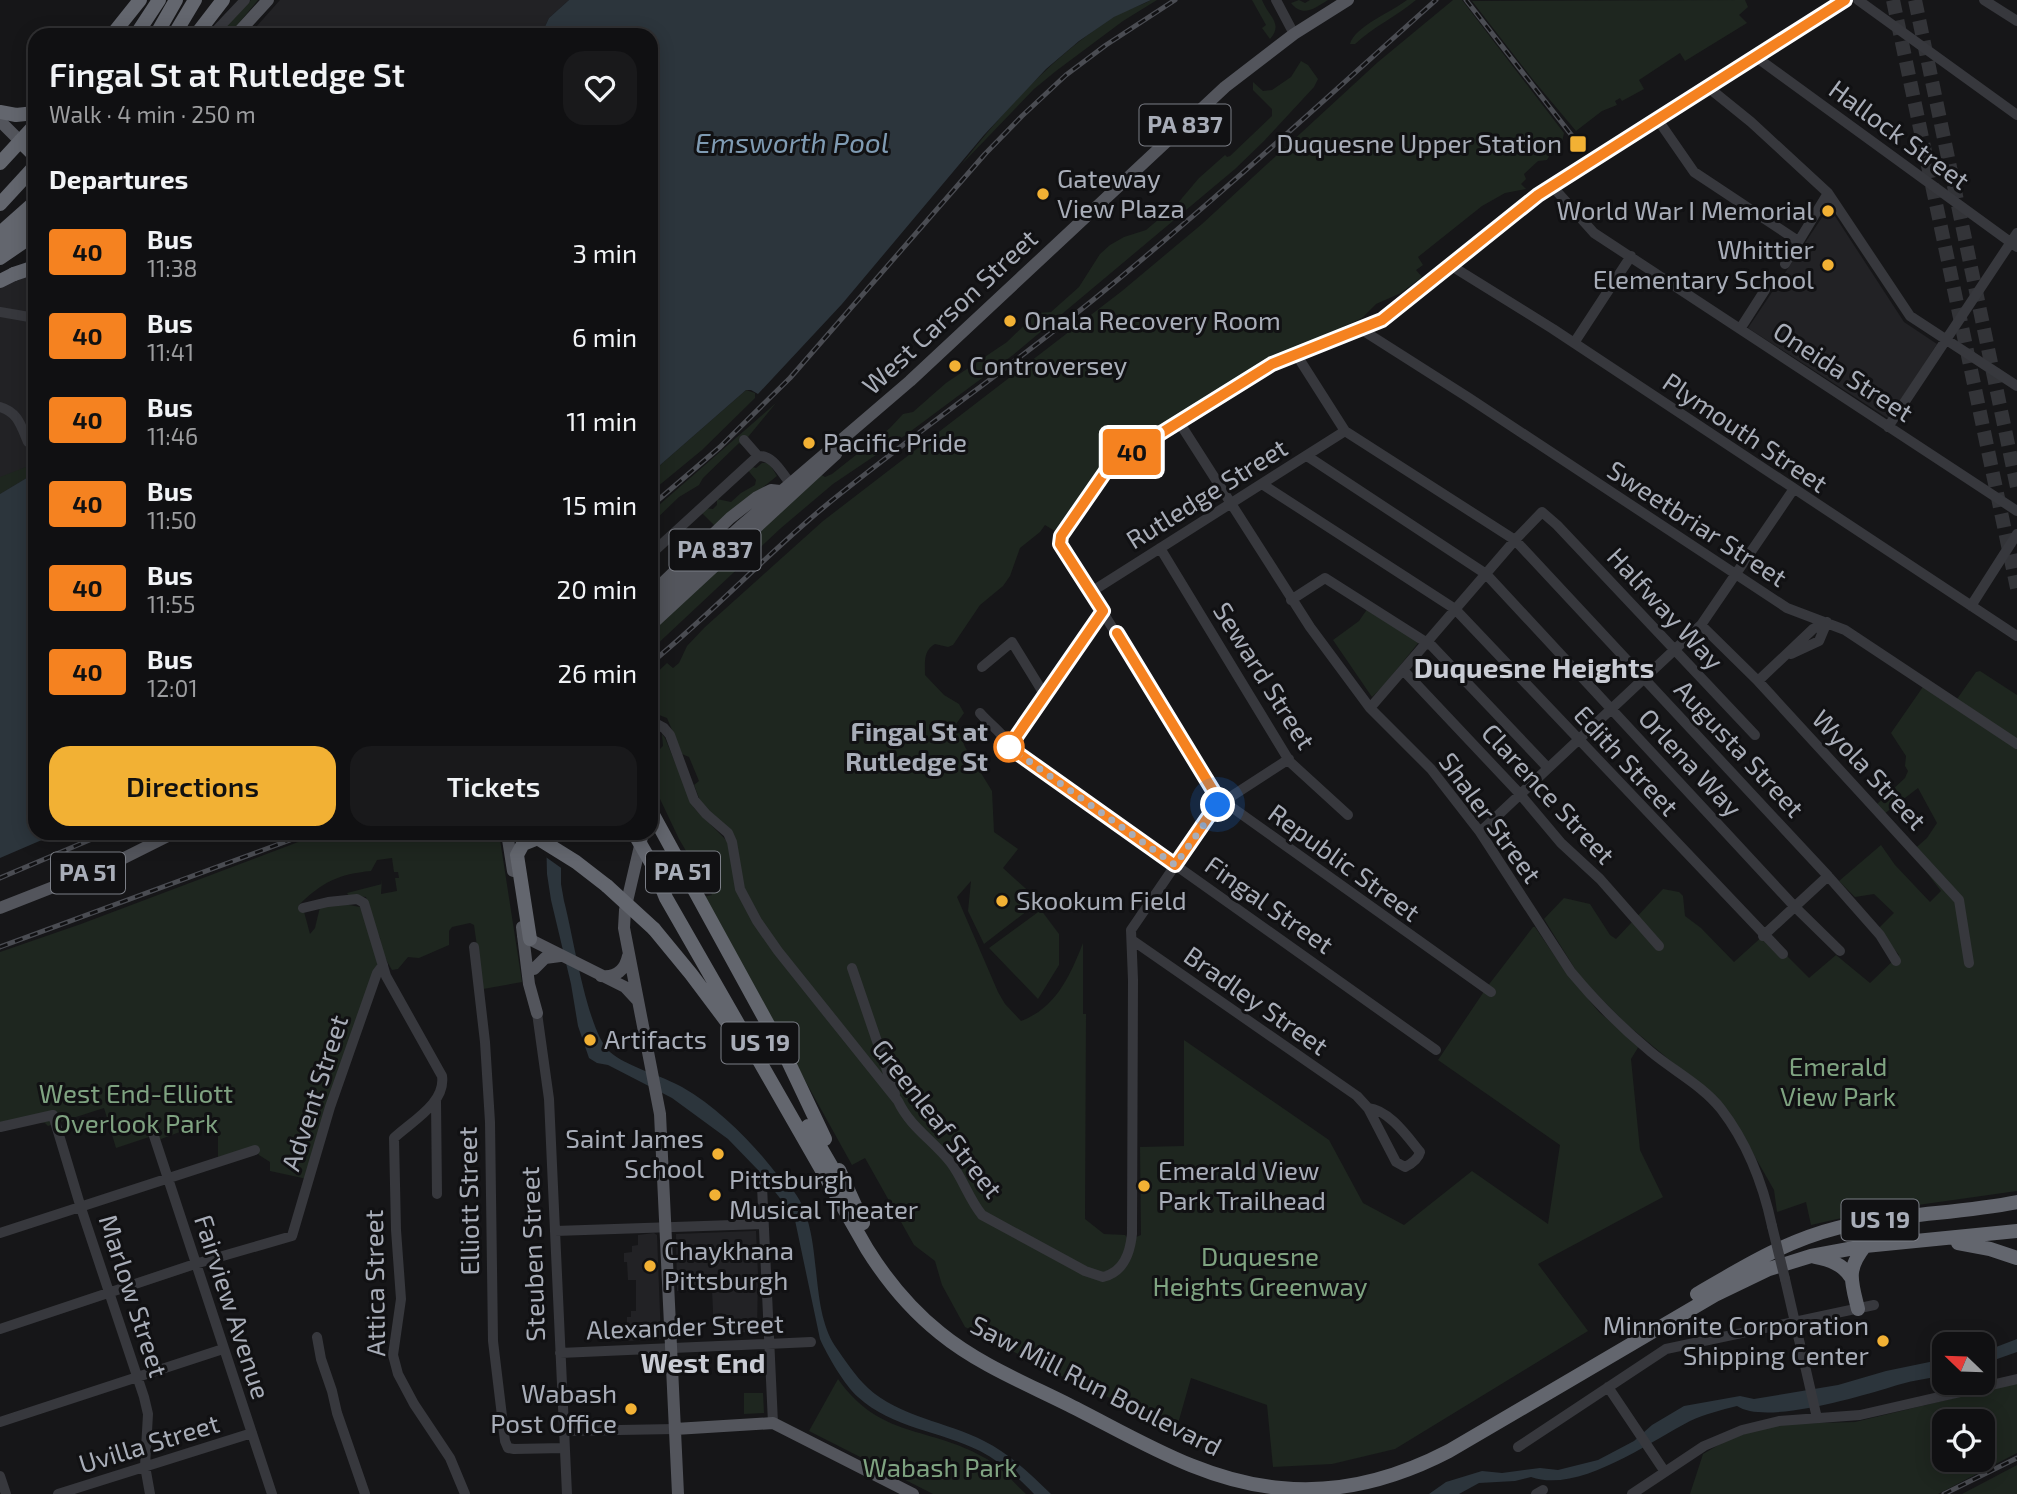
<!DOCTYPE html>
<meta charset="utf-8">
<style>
:root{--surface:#101012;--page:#19191b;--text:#f1f3f6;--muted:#9c9d9f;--line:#303032;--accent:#f2b134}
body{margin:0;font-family:"Exo 2",sans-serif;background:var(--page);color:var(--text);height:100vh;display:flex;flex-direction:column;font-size:26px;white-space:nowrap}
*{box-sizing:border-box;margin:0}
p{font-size:23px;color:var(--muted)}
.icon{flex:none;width:38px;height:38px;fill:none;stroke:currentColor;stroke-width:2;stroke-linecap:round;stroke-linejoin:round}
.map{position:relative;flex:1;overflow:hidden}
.panel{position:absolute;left:28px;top:28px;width:630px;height:812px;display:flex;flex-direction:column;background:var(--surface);border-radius:21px;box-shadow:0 4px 18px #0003,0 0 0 2px var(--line)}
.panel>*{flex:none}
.badge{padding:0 14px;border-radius:5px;font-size:24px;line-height:46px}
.needle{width:46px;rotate:293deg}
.fabs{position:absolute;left:1932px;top:1332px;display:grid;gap:14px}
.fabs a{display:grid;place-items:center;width:63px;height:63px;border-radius:14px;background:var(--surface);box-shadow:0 4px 18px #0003,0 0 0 2px var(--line);font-size:35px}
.you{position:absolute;width:35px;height:35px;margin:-18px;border:5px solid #fff;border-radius:50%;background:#1a73e8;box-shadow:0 0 0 10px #1a73e833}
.map>.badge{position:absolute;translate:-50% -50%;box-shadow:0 0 0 4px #fff}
h2{padding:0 21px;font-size:26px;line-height:63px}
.round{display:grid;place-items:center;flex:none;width:74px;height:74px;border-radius:21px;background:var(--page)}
.overview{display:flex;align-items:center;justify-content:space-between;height:119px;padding:0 21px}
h1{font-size:33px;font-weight:600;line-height:52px}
.cta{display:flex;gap:14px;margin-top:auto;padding:14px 21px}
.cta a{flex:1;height:80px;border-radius:21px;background:var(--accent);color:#111;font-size:28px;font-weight:600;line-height:80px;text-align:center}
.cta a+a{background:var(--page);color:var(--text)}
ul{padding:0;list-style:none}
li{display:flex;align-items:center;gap:21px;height:84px;padding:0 21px}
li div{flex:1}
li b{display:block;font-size:26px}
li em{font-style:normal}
li .badge{min-width:77px;font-weight:700;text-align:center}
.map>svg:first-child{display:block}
.built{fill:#222225}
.green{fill:#1e261f;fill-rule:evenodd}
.water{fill:#2c353c}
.pier{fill:#161618}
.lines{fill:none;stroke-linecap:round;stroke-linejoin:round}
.highway-tunnel{stroke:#333438;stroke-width:14;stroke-dasharray:14 7;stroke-linecap:butt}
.minor{stroke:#37383d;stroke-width:10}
.major{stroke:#53555c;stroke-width:12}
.highway{stroke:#63666e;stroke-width:14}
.rail-casing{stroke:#4a4c52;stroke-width:5}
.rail{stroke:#111113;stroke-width:2.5;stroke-dasharray:8;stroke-linecap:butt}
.minor-bridge{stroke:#37383d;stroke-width:10}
.highway-bridge{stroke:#63666e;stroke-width:14}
.line-casing{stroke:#fff;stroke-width:16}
.line{stroke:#f58220;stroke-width:10}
.walk{stroke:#a8adb8;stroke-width:7;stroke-dasharray:0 12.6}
.poi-dot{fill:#f2b134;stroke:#111113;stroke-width:2.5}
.stop-dot{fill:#fff;stroke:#f58220;stroke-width:3.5}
.labels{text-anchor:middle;stroke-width:6;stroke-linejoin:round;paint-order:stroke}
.shield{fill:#111113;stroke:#7b7e86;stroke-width:2}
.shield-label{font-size:24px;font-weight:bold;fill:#a8adb8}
.street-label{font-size:26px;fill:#a8adb8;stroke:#111113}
.poi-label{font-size:26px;fill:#a8adb8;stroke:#111113;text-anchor:start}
.stop-label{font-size:26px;font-weight:bold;fill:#a8adb8;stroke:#111113;text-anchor:end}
.park-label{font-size:26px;fill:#7fa381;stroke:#111113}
.water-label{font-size:28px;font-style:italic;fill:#7f9bb3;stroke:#111113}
.neighbourhood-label{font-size:28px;font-weight:bold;fill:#c9ccd4;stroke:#111113}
</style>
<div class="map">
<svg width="2017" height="1494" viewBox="0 0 2017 1494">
<rect width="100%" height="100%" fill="#161618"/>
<path class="built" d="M280 0H569L549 18 541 35H249Z
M1829 207 1904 322 1937 344 1889 419 1748 328Z
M35 260V473L0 494V287Z
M754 1231H756L758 1274 757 1332 714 1333 712 1290 677 1291 676 1234Z
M654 1233 657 1235 661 1339 627 1341V1317H631V1311H636V1280H628L627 1262H624V1253L632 1252V1246L638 1245V1235Z"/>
<path class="green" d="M251 0H258L229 35H218Z
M1151 0H1157L1123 21 1056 71 1034 89 961 165C1004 110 1052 57 1112 18 1124 10 1138 7 1151 0Z
M1252 0H1262C1268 16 1284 23 1270 39L1262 28 1266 25Z
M1299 0 1305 3 1310 0H1328C1315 8 1303 18 1291 3Z
M1407 0H1416C1397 16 1373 27 1355 44H1350C1354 27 1393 11 1407 0Z
M1453 0H1462L1564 133 1562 142 1553 149 1547 160 1538 161 1524 174 1526 179 1521 184 1526 189 1505 193 1482 206 1418 257 1423 265 1416 270 1422 277 1401 293 1376 304 1362 318 1263 366 1102 470 1055 531 1045 525 1040 532 1020 548 1010 576 1003 586 980 605 953 645 948 647 935 644C923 651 925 662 925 675L944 695 959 704 964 713 956 724 965 747 992 791 994 832 1018 849 1003 868 1036 898V904L984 944 968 911 971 881 957 897 998 992 1005 1004 1021 1021C1056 1008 1070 976 1083 943V1014H1086L1085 1219 1104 1234 1125 1235 1129 1240 1141 1235 1140 1147 1184 1146V1040L1329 1140 1363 1203 1404 1225 1472 1171 1548 1224 1560 1145 1438 1060 1487 987 1533 927H1535L1565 971 1599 1012 1639 1046 1631 1059 1640 1150 1663 1197 1538 1264 1588 1331 1395 1449 1332 1464 1273 1467 1267 1405 1191 1378 1177 1427 1073 1382 965 1327 942 1285 935 1261 914 1245 865 1158 852 1165 703 897 712 895 679 839 651 780V733L659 750 663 746 662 734 665 738 694 808 726 840 735 838 701 803 694 785 699 781 689 757 682 754 667 718 651 712V678L667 663 673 668 679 663 687 646 705 627 823 521 1122 291 1202 224 1378 62Z
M1745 0 1748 7 1739 15 1747 23 1685 61 1680 53 1639 80 1644 89 1622 101 1620 98 1615 101 1617 105 1602 111 1576 131 1534 81 1472 1Z
M1301 61 1308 65 1318 79 1314 87 1264 141 1235 169 1013 355 907 434 833 484 781 528 651 650V628L820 474 825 477 832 474 890 428 903 414 913 412 946 383 1007 342 1037 313 1051 312 1079 287 1100 254 1110 245 1124 237 1146 230 1177 204 1199 178 1225 155 1227 157 1230 156 1272 116V109L1253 90V82L1263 91 1272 90 1291 77Z
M746 390 755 393V398L702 450 651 492V473Z
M776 403 748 437 744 436 743 446 739 443 703 478 699 485 679 497 651 524V512Z
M35 460V473L0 494V477L26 467Z
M762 463H769L777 476 715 526 701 512 704 508 713 509 717 505V499L731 502 741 493 755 485 756 480 746 468 749 466 756 468Z
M1368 608 1419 642 1385 684 1372 697 1333 640 1359 621Z
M1980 671 2017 695V1191L1868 1212 1811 1225 1806 1202 1777 1212 1774 1190 1735 1122 1685 1073 1624 1022 1580 977 1544 919 1564 898 1590 904 1610 935 1616 939 1663 889 1679 892 1683 896 1685 916 1701 928 1734 962 1765 934 1809 978 1836 955 1870 983 1899 955 1878 929 1894 913 1874 894 1855 897 1839 881 1881 845 1895 865 1930 902 1941 891 1911 852 1927 838 1937 823 1918 788 1884 814 1876 805 1905 778 1908 771 1905 766 1906 756 1891 733 1927 681 1957 699 1976 672Z
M322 833H499L522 982 483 989 474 925 470 923 452 927 449 931V945L419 958 408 957 398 969 392 970 381 951 380 938 373 924 366 897 349 896 347 893 382 884V878L381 894 397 891 395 878H399L398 872H394L392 858 377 860 371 871C339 874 322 882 299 905L303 908 310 934 315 928 320 907 344 904 360 907 379 960 346 1049 307 1179 270 1171V1162L259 1155 255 1147 218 1157V1132L216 1133 212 1120 161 1139 149 1137 116 1148 104 1108 48 1126 45 1123 39 1122 0 1132V952L81 924Z
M1041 910 1059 934V965L1038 999 989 948Z
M838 1379C880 1439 930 1426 985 1458 1000 1466 1013 1482 1026 1494H933L809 1431Z
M2017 1383V1453L1938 1494H1690L1703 1454 1727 1440 1765 1427 1782 1424 1855 1422ZM1944 1421H1983V1460H1944Z
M744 1393H763L764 1413 744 1414Z
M2017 1465V1494H1962Z"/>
<path class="water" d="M569 0H1151L1114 17 1079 41 1046 69 984 135 842 304 758 394 751 390H746L651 473V35H541L549 18Z
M35 473V833H58L0 858V494Z
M546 833H561V884L564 901C573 934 587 1032 610 1052 625 1066 663 1076 682 1087 720 1109 753 1143 779 1177 830 1213 804 1298 835 1346 844 1359 856 1377 868 1388 899 1417 948 1422 984 1441 1009 1453 1031 1475 1051 1494H1034C1019 1478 999 1461 980 1451 940 1431 892 1428 858 1397 845 1386 827 1355 820 1339L792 1206H786L759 1171 728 1139 672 1098 608 1065 597 1063 589 1058 578 1026 571 984 551 900 547 874Z
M2017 1339V1352L1983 1364V1352Z
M1944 1359V1375C1927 1379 1908 1381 1891 1387 1858 1397 1765 1425 1737 1406 1721 1410 1705 1414 1690 1421 1649 1442 1579 1494 1531 1477L1515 1481 1479 1483 1459 1494H1429L1446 1482 1482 1471 1502 1473 1540 1468 1558 1470 1598 1460 1634 1441 1652 1425 1684 1406 1740 1396 1754 1399 1838 1385 1886 1371Z"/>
<path class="pier" d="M544 833H549L562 842 564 870 543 855Z"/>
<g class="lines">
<path class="highway-tunnel" d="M1893 0 2017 588
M1915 0 2017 487"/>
<path class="minor" d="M1276 0 1294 34
M1858 0 2017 115
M1984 0 2017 21
M212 35 245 0
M1756 57 2017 247
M1709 88 1751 122 1828 193 1910 316 2017 386
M1658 120 1694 172 1798 241
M1552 186 1594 233 2017 511
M1785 264 1828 193
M1450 265 1553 329 2017 636
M0 312 35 318
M1359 328 1469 398 1787 608 1845 630 2017 744
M1740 329 1765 290
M1574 343 1631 256
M1296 354 1345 431 1515 540 1828 876 1880 935 1896 961
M0 407C18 412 21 426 28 442
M1179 422 1310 627 1370 708 1431 769 1480 832 1571 972C1595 1001 1622 1028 1651 1052 1674 1071 1703 1086 1721 1109 1748 1144 1763 1184 1772 1226
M1888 427 2017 233
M744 440 758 456
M1307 456 1486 574 1794 906 1840 951
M1262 484 1455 609 1783 954
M1160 548 1290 762 1348 815
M651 554 758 456C773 455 781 472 790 483
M1091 592 1345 431
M1291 600 1325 578 1432 646 1548 768
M1971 606 2017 534
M1701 625 1758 681 1959 900 1969 963
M1791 654 1819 641 1827 622
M982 667 1012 642 1044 694
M1404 671 1519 793 1561 843 1600 879 1659 946
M1758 681 1813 629 1827 622
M1370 708 1515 540 1542 512 1557 525 1755 735
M980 713C989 724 1005 734 1009 747
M651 721 664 728 670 735 694 800 706 814 728 833 732 842 740 889 757 921 778 951 898 1101C910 1127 934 1141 951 1163 963 1179 969 1199 982 1215L1085 1271 1103 1277C1124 1272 1130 1253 1132 1234L1133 980 1131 930 1215 807 1289 759
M1009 747 1436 1050
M1009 747 1103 611
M1480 832 1701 625 1793 490
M303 908 328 902 357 899 364 903 386 976 442 1076C446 1103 412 1121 394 1138L396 1230 401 1299 393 1355 398 1374 414 1404 450 1458 465 1494
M1763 936 1828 876
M1132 940 1357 1096 1368 1108 1396 1162 1405 1167C1411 1164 1418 1160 1420 1152 1407 1136 1389 1110 1368 1108
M474 947 485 1042 490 1122 493 1341 505 1441 508 1448 514 1449 564 1448
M852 968 895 1094
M1491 992 1223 801 1214 792 1060 543 1061 536 1113 463 1272 364 1382 319 1538 196 1845 0
M537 1013 549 1099 567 1494
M436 1101 437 1194
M0 1127 53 1115 81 1208 144 1397 148 1414 145 1466 150 1494
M153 1133 272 1494
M762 1186 773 1423
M555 1231 763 1224
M0 1233 255 1150
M1785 1279 1817 1418
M0 1329 195 1264 292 1236 330 1107 377 973 383 965
M317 1337 321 1359 332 1391 337 1413 365 1494
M560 1353 811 1342
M1608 1387 1665 1472
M0 1422 223 1349
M563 1431 675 1429
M1518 1447 1666 1349 1874 1305
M0 1476 6 1494
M58 1494 252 1433
M1536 1494 1543 1490
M1632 1494 1704 1446 1742 1430 1779 1421 1860 1415 2017 1379"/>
<path class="major" d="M236 35 268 0
M0 121 20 141
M651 594 730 518 757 497 771 490 780 491
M651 609 742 525 910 381 1225 87 1294 34 1348 0
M651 625 824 465 836 454 838 448
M507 833 513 871
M643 833 625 910 624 928 660 1114 678 1494
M0 908 112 864 174 833
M522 927 529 984 537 1013
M523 936 625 987 638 1001
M534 969 545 958 560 956
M601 976C616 978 625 970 628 956
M675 1429 773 1423 913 1494"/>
<path class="highway" d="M112 35 140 0
M136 35 159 0
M156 35 176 0
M174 35 195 0
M196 35 223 0
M0 112 16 115 35 113
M20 141 35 156
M0 163 35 125
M0 204 35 166
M0 233 35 202
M0 246 35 217
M0 258 35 234
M0 281 14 274
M651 811 788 1061 825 1139
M531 834 576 862 607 886
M653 866 666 898 867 1249C887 1281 910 1309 940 1333 978 1364 1025 1383 1069 1405 1137 1439 1204 1482 1281 1488 1341 1494 1397 1478 1449 1451L1715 1295 1769 1269 1811 1256 1865 1246 2017 1231
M654 929 691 974 733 1030
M530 939 517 855 523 844 538 838
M808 1126 840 1181
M839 1170 863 1223
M1958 1243 1990 1249 2017 1258
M1815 1257C1830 1260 1842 1264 1850 1276
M1697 1294C1742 1268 1785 1241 1837 1228 1896 1213 1958 1214 2017 1202
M1858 1309C1851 1280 1846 1270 1865 1246"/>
<g class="rail-casing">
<path id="rail" d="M1466 0 1573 137
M651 506 720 447 790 378 985 154 1022 116 1066 75 1106 45 1175 0
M651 663C711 614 765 556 824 507 912 435 1005 371 1093 300 1211 204 1323 101 1436 0
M0 878 106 833
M0 947 309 833
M1944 1494 2017 1458"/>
</g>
<use href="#rail" class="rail"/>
<path class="minor-bridge" d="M1772 1226 1785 1279"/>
<path class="highway-bridge" d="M14 274 35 267
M634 833 653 866
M607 886 654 929"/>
</g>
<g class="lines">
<g class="line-casing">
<path id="line" d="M1117 633 1214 792 1223 801 1215 807 1175 865 1009 747 1103 611 1060 544 1061 536 1106 471 1113 463 1272 364 1382 320 1538 195 1845 0"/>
</g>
<use href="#line" class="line"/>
<path class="walk" d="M1009 747 1175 865 1218 805"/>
</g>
<g class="poi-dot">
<rect x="1569" y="135" width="18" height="18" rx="3.5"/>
<circle cx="1043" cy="194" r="7"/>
<circle cx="1828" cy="211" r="7"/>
<circle cx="1828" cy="265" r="7"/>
<circle cx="1010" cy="321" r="7"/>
<circle cx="955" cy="366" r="7"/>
<circle cx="809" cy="443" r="7"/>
<circle cx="1002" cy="901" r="7"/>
<circle cx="590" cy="1040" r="7"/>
<circle cx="718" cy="1154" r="7"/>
<circle cx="1144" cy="1186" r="7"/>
<circle cx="715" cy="1195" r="7"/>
<circle cx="650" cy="1266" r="7"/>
<circle cx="1883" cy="1341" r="7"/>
<circle cx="631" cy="1409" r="7"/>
</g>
<circle class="stop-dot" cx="1009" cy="747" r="14"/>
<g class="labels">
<g class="shield">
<rect x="1139.5" y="104.5" width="91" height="41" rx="5"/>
<rect x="669.5" y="529.5" width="91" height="41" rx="5"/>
<rect x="646" y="851.5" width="74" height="41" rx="5"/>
<rect x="51" y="852.5" width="74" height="41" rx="5"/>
<rect x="721.5" y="1022.5" width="77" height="41" rx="5"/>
<rect x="1841.5" y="1199.5" width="77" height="41" rx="5"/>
</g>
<g class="shield-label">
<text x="1185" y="133">PA 837</text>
<text x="715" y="558">PA 837</text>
<text x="683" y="880">PA 51</text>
<text x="88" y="881">PA 51</text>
<text x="760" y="1051">US 19</text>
<text x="1880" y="1228">US 19</text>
</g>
<g class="street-label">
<text transform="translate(1899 135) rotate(36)" y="9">Hallock Street</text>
<text transform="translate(950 312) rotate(-43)" y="9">West Carson Street</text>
<text transform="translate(1843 372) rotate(33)" y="9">Oneida Street</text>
<text transform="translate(1745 433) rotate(34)" y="9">Plymouth Street</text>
<text transform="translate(1207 494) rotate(-32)" y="9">Rutledge Street</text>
<text transform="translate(1697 524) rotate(33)" y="9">Sweetbriar Street</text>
<text transform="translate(1665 609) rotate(47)" y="9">Halfway Way</text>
<text transform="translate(1264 676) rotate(58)" y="9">Seward Street</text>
<text transform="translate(1739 749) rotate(47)" y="9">Augusta Street</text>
<text transform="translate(1626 761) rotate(47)" y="9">Edith Street</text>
<text transform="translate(1690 763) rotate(47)" y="9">Orlena Way</text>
<text transform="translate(1869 770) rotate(47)" y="9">Wyola Street</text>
<text transform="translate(1548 794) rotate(47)" y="9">Clarence Street</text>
<text transform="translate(1490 818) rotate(54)" y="9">Shaler Street</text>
<text transform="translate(1344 863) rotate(36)" y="9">Republic Street</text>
<text transform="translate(1269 905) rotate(35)" y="9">Fingal Street</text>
<text transform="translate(1256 1001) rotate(35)" y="9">Bradley Street</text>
<text transform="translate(315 1093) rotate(-72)" y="9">Advent Street</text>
<text transform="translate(937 1119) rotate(52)" y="9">Greenleaf Street</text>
<text transform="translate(469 1201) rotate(-91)" y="9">Elliott Street</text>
<text transform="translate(533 1254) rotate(-92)" y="9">Steuben Street</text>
<text transform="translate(375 1283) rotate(-91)" y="9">Attica Street</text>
<text transform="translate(133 1296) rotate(72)" y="9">Marlow Street</text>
<text transform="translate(232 1307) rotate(72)" y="9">Fairview Avenue</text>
<text transform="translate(685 1327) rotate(-2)" y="9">Alexander Street</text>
<text transform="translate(1096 1386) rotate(27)" y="9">Saw Mill Run Boulevard</text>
<text transform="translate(149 1444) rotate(-17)" y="9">Uvilla Street</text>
</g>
<g class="poi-label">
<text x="1562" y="153" text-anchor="end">Duquesne Upper Station</text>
<text x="1057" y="188">Gateway<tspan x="1057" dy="30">View Plaza</tspan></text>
<text x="1814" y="220" text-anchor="end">World War I Memorial</text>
<text x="1814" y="259" text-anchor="end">Whittier<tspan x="1814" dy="30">Elementary School</tspan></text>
<text x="1024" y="330">Onala Recovery Room</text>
<text x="969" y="375">Controversey</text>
<text x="823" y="452">Pacific Pride</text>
<text x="1016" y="910">Skookum Field</text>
<text x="604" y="1049">Artifacts</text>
<text x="704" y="1148" text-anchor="end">Saint James<tspan x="704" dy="30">School</tspan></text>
<text x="1158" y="1180">Emerald View<tspan x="1158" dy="30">Park Trailhead</tspan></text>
<text x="729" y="1189">Pittsburgh<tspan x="729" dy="30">Musical Theater</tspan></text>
<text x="664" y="1260">Chaykhana<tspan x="664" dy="30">Pittsburgh</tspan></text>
<text x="1869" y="1335" text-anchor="end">Minnonite Corporation<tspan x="1869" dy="30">Shipping Center</tspan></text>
<text x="617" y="1403" text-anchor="end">Wabash<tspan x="617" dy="30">Post Office</tspan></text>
</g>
<g class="stop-label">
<text x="988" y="741">Fingal St at<tspan x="988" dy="30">Rutledge St</tspan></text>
</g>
<g class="park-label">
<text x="1838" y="1076">Emerald<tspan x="1838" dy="30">View Park</tspan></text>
<text x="136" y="1103">West End-Elliott<tspan x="136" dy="30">Overlook Park</tspan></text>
<text x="1260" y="1266">Duquesne<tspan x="1260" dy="30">Heights Greenway</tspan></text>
<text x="940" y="1477">Wabash Park</text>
</g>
<g class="water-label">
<text x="792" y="153">Emsworth Pool</text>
</g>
<g class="neighbourhood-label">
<text x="1534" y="678">Duquesne Heights</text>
<text x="703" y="1373">West End</text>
</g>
</g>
</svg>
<div class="fabs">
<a><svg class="needle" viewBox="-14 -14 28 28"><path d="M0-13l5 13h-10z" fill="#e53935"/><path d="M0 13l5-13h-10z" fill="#9c9d9f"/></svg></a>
<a><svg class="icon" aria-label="locate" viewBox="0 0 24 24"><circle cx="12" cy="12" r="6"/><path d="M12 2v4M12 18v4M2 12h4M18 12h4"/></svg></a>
</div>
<div class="you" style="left:1218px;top:805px"></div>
<b class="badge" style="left:1132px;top:452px;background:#f58220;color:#111">40</b>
<section class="panel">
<div class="overview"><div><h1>Fingal St at Rutledge St</h1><p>Walk · 4 min · 250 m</p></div><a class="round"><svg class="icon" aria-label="heart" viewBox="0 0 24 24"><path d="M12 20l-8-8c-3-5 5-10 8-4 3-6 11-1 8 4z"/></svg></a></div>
<h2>Departures</h2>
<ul>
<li><span class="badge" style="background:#f58220;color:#111">40</span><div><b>Bus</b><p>11:38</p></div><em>3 min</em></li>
<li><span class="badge" style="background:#f58220;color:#111">40</span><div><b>Bus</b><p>11:41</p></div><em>6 min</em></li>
<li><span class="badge" style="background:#f58220;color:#111">40</span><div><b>Bus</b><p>11:46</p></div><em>11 min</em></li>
<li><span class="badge" style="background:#f58220;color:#111">40</span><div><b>Bus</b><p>11:50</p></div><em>15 min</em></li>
<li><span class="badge" style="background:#f58220;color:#111">40</span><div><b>Bus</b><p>11:55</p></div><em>20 min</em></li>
<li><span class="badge" style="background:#f58220;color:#111">40</span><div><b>Bus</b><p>12:01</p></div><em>26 min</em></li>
</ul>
<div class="cta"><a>Directions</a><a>Tickets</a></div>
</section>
</div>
